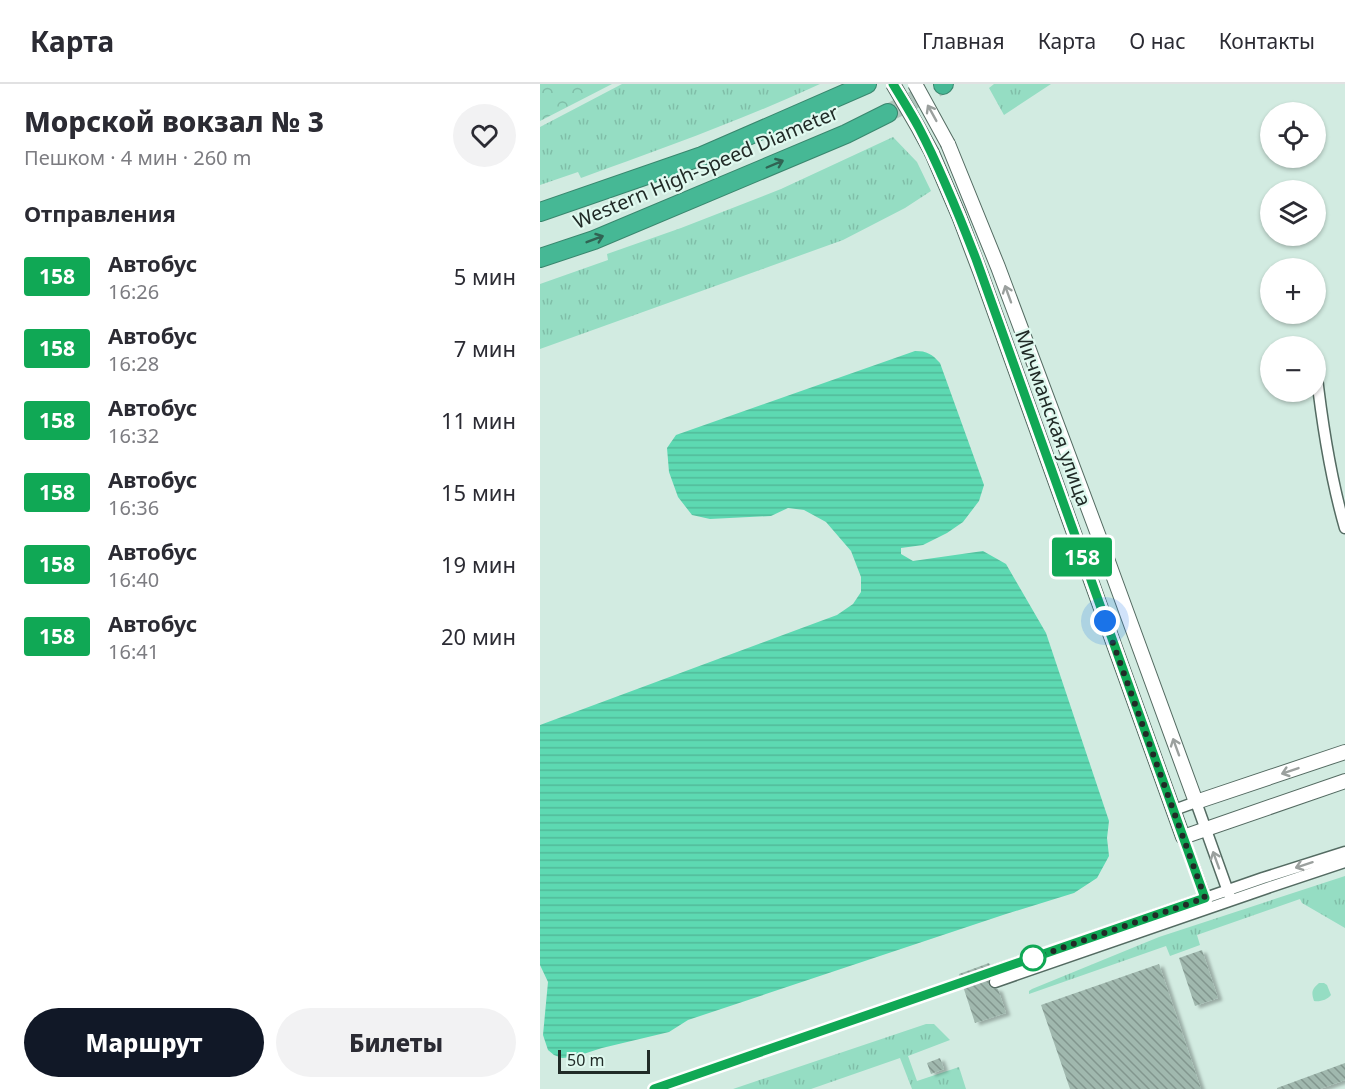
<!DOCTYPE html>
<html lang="ru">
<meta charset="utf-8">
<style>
:root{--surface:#fff;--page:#f2f2f3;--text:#2b2b33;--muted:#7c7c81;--line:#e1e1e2;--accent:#111827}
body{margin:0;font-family:"Noto Sans",sans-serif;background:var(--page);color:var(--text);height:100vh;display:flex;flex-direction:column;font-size:22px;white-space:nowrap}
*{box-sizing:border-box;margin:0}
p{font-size:20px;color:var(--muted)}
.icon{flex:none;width:33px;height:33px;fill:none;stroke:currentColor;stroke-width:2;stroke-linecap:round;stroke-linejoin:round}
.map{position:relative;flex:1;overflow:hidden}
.details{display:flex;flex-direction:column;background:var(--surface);width:540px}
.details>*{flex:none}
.badge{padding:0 12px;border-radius:4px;font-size:21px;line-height:39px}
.buttons{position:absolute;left:720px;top:18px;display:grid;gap:12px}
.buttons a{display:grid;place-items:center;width:66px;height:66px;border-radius:50%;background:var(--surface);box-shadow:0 2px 4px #0004;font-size:30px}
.scale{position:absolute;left:18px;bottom:15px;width:92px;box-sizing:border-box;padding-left:6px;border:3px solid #212b27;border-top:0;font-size:16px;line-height:21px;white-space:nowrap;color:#212b27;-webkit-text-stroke:4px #dff9ef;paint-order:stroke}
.you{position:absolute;width:30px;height:30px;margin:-15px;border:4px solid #fff;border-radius:50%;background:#1a73e8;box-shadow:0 0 0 9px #1a73e833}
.map>.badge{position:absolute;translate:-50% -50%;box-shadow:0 0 0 3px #fff}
h2{padding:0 24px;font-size:22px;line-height:54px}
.round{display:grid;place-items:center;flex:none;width:63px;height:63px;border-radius:32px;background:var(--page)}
.summary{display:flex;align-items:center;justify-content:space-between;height:102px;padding:0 24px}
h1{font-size:28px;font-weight:800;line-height:45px}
.button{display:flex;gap:12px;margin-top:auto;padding:12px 24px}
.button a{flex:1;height:69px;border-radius:36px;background:var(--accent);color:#fff;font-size:24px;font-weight:800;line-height:69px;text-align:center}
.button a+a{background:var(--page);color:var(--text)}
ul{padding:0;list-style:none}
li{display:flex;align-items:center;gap:18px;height:72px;padding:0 24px}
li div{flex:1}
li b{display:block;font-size:22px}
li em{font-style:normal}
li .badge{min-width:66px;font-weight:700;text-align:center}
header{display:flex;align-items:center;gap:36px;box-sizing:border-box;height:84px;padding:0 30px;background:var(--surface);border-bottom:2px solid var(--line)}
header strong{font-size:28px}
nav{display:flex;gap:33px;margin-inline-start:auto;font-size:21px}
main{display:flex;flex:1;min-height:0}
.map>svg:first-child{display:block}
.grass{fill:url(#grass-tufts)}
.park{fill:url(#park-crowns)}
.water{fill:url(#water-rules)}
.building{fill:url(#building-back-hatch);filter:url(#shadow)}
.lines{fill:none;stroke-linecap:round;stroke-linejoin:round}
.motorway-tunnel{stroke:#afc5bc;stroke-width:18;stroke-dasharray:18 9;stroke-linecap:butt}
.minor-casing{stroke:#546b62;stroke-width:13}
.secondary-casing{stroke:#546b62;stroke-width:16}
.motorway-casing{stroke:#39876e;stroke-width:20}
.minor{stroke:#fff;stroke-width:10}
.secondary{stroke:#fff;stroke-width:14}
.motorway{stroke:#46b895;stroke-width:18}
.secondary-bridge-casing{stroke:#546b62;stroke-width:16;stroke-linecap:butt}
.secondary-bridge{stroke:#fff;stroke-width:14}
.oneway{stroke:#9ba09e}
.oneway2{stroke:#306353}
.line-casing{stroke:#fff;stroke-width:14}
.line{stroke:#10a855;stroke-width:9}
.walk{stroke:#212b27;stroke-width:6;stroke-dasharray:0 10.8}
.stop-dot{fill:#fff;stroke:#10a855;stroke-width:3}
.labels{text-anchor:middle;stroke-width:4.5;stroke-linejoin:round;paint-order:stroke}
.street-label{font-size:20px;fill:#212b27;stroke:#dff9ef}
</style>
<header>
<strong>Карта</strong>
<nav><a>Главная</a><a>Карта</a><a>О нас</a><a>Контакты</a></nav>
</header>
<main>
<section class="details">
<div class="summary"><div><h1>Морской вокзал № 3</h1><p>Пешком · 4 мин · 260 m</p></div><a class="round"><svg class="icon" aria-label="heart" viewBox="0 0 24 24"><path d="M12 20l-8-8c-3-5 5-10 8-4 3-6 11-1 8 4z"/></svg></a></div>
<h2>Отправления</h2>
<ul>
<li><span class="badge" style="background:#10a855;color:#fff">158</span><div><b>Автобус</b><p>16:26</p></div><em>5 мин</em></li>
<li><span class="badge" style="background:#10a855;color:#fff">158</span><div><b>Автобус</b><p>16:28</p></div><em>7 мин</em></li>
<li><span class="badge" style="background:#10a855;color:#fff">158</span><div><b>Автобус</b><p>16:32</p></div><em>11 мин</em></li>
<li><span class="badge" style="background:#10a855;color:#fff">158</span><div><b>Автобус</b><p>16:36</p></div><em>15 мин</em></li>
<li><span class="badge" style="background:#10a855;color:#fff">158</span><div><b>Автобус</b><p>16:40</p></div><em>19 мин</em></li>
<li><span class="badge" style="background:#10a855;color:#fff">158</span><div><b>Автобус</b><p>16:41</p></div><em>20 мин</em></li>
</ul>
<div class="button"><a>Маршрут</a><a>Билеты</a></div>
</section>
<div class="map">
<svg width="805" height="1005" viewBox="0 0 805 1005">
<defs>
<pattern id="grass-tufts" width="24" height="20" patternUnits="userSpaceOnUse" patternTransform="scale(1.5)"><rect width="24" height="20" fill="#95ddc3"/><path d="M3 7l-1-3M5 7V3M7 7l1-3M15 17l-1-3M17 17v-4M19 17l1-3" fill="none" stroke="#80bea8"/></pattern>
<pattern id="park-crowns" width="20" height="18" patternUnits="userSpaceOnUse" patternTransform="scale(1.5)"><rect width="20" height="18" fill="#95ddc3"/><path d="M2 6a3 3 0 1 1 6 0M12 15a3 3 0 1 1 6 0" fill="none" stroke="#80bea8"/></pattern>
<pattern id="water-rules" width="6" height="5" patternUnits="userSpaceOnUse" patternTransform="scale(1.5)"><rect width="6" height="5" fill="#5dd9b2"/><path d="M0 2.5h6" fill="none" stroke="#51ba99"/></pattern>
<pattern id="building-back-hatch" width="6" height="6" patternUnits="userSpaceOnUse" patternTransform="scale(1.5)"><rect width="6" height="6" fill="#a0b8ae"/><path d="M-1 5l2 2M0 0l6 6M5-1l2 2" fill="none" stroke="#82968e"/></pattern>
<filter id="shadow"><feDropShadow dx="4.5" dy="2.5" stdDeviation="1.5" flood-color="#0004"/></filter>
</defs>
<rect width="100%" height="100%" fill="#d2ebe1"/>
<path class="grass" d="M82 0H280C202 36 122 65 41 94L38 88 0 101V43Z
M454 0H511L464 31 449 4Z
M353 53 377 78 391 107 365 124 303 156 0 265V200L68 176 67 170 141 144 241 105Z
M805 792V844L762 819 760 815 657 851 660 861 630 872 626 862 489 910V907L492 905 619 853Z
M779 899H784L787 901 791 911C787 916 780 918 774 917 771 908 772 905 779 899Z
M386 940H394L410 956 368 972 377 997 419 983 426 1005H372L360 974 271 1005H193Z"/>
<path class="park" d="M0 0H72L0 37Z"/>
<path class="water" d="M375 267C387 267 392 270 400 279L444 401 439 417 423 438 407 449 383 461 361 464V470L373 477 443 467 466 480 506 549 569 737 567 754 569 772 557 794 534 809 466 830 148 936 129 948 62 964 34 973 22 974 14 971 8 966 3 951 8 898 0 881V641L297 531 313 520 321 508V493L311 467 286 438 264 426 248 424 231 432 170 435 152 431 138 413 129 388 127 364 136 351Z"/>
<path class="building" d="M662 866 678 914 655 922 639 874Z
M449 879 450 881 446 884 445 887V891L449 894 448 900 451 904 458 905 466 929 435 939 419 890Z
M619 880 661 1005H530L501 921Z
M400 974 404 985 391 990 387 979Z
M805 979V996L780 1005H737V1004Z"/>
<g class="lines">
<path class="motorway-tunnel" d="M348 29 403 1"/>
<g class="minor-casing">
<path id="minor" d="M776 285C782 339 790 392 805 444
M634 726 656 718 690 813
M643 753 668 821
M452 888 723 794 805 768
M455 898 727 804 805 778"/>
</g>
<g class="secondary-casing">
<path id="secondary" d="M408 60 458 183 562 461 656 718 805 668
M392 69 419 132 441 190 643 753 805 697"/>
</g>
<g class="motorway-casing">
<path id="motorway" d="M403 1 404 0
M0 128 162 72 327 0
M0 174 54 156 306 50 348 29"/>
</g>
<use href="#minor" class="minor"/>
<use href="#secondary" class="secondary"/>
<use href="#motorway" class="motorway"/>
<g class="secondary-bridge-casing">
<path id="secondary-bridge" d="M353 0 378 43 392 69
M375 0 408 60"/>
</g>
<use href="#secondary-bridge" class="secondary-bridge"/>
</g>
<defs><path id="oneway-shaft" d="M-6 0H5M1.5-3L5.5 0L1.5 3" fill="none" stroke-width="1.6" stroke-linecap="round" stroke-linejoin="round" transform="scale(1.5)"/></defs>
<g class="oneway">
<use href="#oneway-shaft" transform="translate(392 29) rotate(-119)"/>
<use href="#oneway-shaft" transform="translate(468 210) rotate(-110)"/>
<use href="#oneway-shaft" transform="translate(636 663) rotate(-110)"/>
<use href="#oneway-shaft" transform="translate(750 687) rotate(161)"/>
<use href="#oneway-shaft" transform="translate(676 776) rotate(-110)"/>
<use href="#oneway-shaft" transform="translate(764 781) rotate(162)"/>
</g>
<g class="oneway2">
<use href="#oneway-shaft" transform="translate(235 80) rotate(-23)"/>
<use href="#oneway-shaft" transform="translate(55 155) rotate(-21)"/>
</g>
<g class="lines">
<g class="line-casing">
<path id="line" d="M114 1005 665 814 436 175C419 131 401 86 379 44 371 29 362 15 353 0"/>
</g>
<use href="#line" class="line"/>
<path class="walk" d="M493 874 665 814 565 537"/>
</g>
<circle class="stop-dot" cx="493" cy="874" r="12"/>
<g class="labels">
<g class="street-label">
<text transform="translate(166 83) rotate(-23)" y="7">Western High-Speed Diameter</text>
<text transform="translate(513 334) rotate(70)" y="7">Мичманская улица</text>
</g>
</g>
</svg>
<div class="buttons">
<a><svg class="icon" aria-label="locate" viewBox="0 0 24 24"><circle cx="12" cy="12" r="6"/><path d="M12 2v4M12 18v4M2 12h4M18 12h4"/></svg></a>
<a><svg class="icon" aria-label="layers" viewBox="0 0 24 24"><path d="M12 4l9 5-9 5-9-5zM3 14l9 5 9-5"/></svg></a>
<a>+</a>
<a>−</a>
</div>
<div class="scale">50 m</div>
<div class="you" style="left:565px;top:537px"></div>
<b class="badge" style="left:542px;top:473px;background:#10a855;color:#fff">158</b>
</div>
</main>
